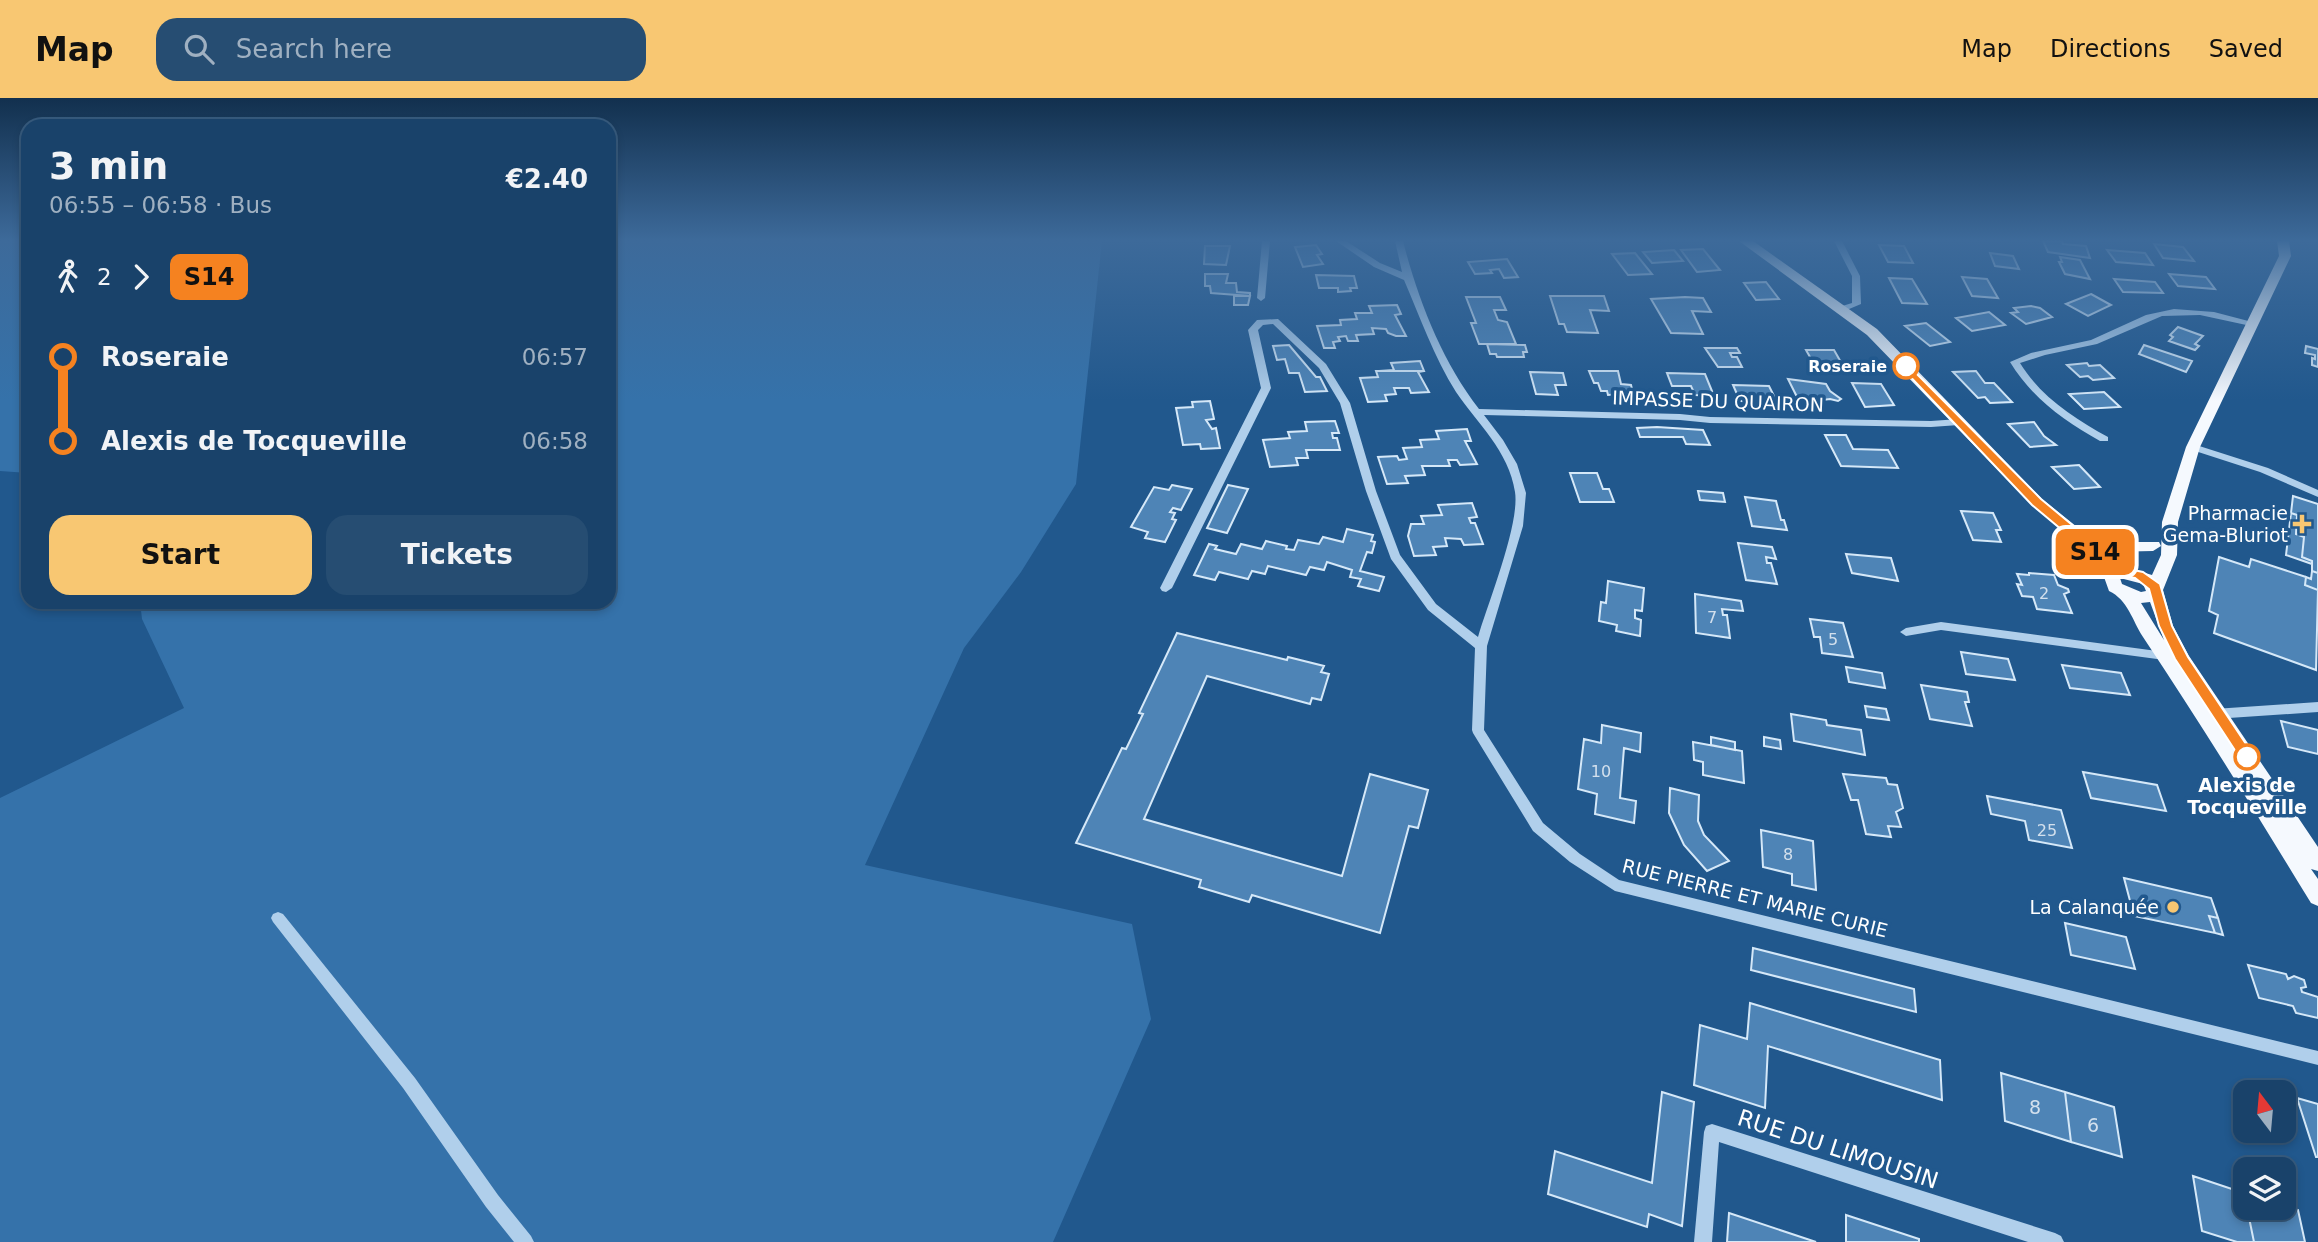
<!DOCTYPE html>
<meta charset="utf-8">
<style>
:root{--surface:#19426a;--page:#264d72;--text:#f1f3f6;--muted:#9fb0c1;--line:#375b7e;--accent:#f8c772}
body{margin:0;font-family:"DejaVu Sans",sans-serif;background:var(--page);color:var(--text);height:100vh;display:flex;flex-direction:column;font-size:26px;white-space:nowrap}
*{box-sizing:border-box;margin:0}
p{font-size:23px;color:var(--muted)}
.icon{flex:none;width:38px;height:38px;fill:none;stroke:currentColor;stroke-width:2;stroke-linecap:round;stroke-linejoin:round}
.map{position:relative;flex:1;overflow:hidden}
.details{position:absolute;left:21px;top:21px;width:595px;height:490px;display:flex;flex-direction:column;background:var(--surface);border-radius:21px;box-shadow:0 4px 10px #0003,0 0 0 2px var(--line)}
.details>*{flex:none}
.badge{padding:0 14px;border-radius:10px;font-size:24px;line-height:46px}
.needle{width:46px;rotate:344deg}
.controls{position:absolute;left:2233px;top:982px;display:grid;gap:14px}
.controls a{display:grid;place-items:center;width:63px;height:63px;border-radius:14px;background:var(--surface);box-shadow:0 4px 10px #0003,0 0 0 2px var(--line);font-size:35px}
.map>.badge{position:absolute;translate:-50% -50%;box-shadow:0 0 0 4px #fff}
.legs{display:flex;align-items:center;gap:10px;height:77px;padding:0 28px;font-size:23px}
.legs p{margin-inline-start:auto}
.summary{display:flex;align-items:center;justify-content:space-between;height:119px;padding:0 28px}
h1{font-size:38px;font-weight:700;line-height:52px}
.button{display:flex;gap:14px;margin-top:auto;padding:14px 28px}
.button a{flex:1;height:80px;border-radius:21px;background:var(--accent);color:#111;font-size:28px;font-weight:700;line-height:80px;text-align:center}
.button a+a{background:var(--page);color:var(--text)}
ul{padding:0 28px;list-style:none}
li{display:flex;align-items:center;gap:24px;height:84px;font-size:26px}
li i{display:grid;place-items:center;width:10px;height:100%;margin:0 9px;background:currentColor}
li i::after{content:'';width:18px;height:18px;margin:-9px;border:5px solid;border-radius:50%;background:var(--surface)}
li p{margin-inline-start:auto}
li:first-child i{background:linear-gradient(#0000 50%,currentColor 0)}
li:last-child i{background:linear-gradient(currentColor 50%,#0000 0)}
header{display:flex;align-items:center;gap:42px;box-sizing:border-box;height:98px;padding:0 35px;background:var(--accent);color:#111}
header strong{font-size:33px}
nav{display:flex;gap:38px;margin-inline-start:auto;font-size:24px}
.search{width:490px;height:63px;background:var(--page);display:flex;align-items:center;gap:18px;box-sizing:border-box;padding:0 24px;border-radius:21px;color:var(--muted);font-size:26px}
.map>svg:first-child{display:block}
.green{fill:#3572aa}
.building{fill:#4e84b6;stroke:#d5e8f8;stroke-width:2}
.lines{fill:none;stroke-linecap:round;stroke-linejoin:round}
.minor{fill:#b0cfeb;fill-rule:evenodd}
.major{fill:#f5f9fe;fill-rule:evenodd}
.line-1{fill:#f58220;stroke:#fff;stroke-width:2}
.stop-1-dot{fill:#fff;stroke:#f58220;stroke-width:3.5}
.poi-dot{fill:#f8c772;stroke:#21588d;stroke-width:2.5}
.labels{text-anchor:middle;stroke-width:7;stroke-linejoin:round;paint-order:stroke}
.far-stop-label{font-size:16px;font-weight:bold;fill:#fff;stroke:#21588d;text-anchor:end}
.number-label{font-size:16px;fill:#d3e0ed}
.street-label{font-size:19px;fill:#fff;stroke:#21588d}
.poi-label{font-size:19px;fill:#fff;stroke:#21588d;text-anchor:end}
.stop-label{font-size:19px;font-weight:bold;fill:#fff;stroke:#21588d}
.near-number-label{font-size:19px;fill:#d3e0ed}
.near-street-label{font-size:23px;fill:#fff;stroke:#21588d}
</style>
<header>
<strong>Map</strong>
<div class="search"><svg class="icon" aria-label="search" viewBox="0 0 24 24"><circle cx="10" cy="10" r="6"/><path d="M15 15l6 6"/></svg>Search here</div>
<nav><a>Map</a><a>Directions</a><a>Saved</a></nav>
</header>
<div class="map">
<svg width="2318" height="1144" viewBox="0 0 2318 1144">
<rect width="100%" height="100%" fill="#21588d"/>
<path class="green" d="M0 143H28V375L0 373Z
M609 143H1102L1076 386 1021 474 964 550 865 767 1132 826 1151 921 1053 1144H0V700L184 610 142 521 140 504H609Z"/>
<path class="building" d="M2043 143H2062L2063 146 2086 148 2090 160 2048 154Z
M2154 146 2183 149 2194 163 2163 160Z
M1316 147 1322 156 1317 157 1323 166 1303 169 1295 149Z
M1879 147 1904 148 1913 165 1888 164Z
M1205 148H1230L1226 167 1204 166Z
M1703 151 1720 172 1697 174 1681 152Z
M1674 152 1683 163 1652 165 1643 154Z
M2107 152 2145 155 2153 167 2116 164Z
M1635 155 1652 176 1628 177 1612 156Z
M1990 155 2013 158 2019 171 1995 168Z
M2060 159 2080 162 2090 181 2065 176 2059 164H2062Z
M1507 161 1518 179 1504 180 1499 171 1490 172 1492 175 1475 176 1468 164Z
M1205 176H1228L1226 185H1236L1237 194 1250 195V198L1211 195 1210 188H1205Z
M2169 176 2206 179 2215 191 2178 188Z
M1316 177 1354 178 1357 190H1350L1351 193 1338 194V190H1319Z
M1962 179 1987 181 1998 200 1972 198Z
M1889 180 1912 181 1927 206 1902 205Z
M2114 181 2155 184 2163 195 2123 194Z
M1766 184 1779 201 1756 202 1744 185Z
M2091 196 2111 207 2088 218 2066 206Z
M1234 198H1250L1248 207H1234Z
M1550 198H1604L1609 213 1590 212 1598 235 1567 234 1564 226H1559Z
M1466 199H1500L1506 212H1494L1498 222 1507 224 1516 246H1479L1471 225H1476Z
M1685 199 1703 200 1711 214 1692 213 1703 236 1671 235 1651 201Z
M1397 207 1401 216 1395 217 1406 238H1396L1388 235 1386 231 1372 230 1374 236 1356 237 1358 243H1348L1346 238 1338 239 1340 243 1333 244 1335 250H1324L1317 228 1341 227 1340 222 1357 221 1355 215H1372L1369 208Z
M2031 208 2040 210 2052 219 2026 226 2011 215 2018 214 2014 210Z
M1989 214 2005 227 1972 233 1956 220Z
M1926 225 1950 244 1930 248 1905 228Z
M2178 229 2203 238 2195 246 2199 248 2195 252 2169 243 2173 239 2170 237Z
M1487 246 1525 247 1527 254H1523L1524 259H1497L1496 256H1490Z
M1289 247 1316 279H1320L1327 293 1305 294 1299 275H1289L1285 261 1277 262 1273 248Z
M2144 247 2192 263 2186 274 2139 256Z
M2306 248 2318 251V269L2312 267V260L2315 261V257L2305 255Z
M1705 250H1737L1740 255H1730L1732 259H1737L1742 269H1718Z
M1806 252H1834L1842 266H1814Z
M1420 263 1424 273H1379L1394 272 1391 265Z
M2087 265 2089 268 2100 267 2114 280 2093 282 2088 278 2080 279 2067 267Z
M1376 273H1424L1418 274 1429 294 1411 295 1409 290H1394L1396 296 1385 297 1387 303 1368 304 1360 280 1378 279Z
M1589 273H1618L1621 286 1631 287 1633 295 1608 297 1607 293H1601L1598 285H1594Z
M1976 273 1985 285H1994L2012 304 1990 305 1985 299 1978 300 1953 274Z
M1530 274 1563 275 1566 287H1555L1558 297 1536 296Z
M1667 275 1705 276 1714 298 1695 297 1691 288H1672Z
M1788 281 1826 286 1830 293 1841 301 1838 303 1830 301 1815 303 1798 301Z
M1852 285 1881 286 1894 307 1865 309Z
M1733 287 1769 288 1777 304 1740 303Z
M2104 294 2120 309 2084 311 2069 296Z
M1210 303 1214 321 1206 322 1212 331 1216 330 1220 350 1201 351 1200 346 1183 347 1176 310 1193 309 1192 304Z
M1335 323 1339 335H1332L1333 340H1337L1340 352H1306L1308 360H1296L1298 367 1270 369 1263 342 1290 340 1288 334 1307 333 1305 324Z
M2034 324 2044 338 2056 347 2030 349 2008 326Z
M1657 329 1703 332 1710 347 1686 346 1683 339H1640L1637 330Z
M1467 331 1471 343H1465L1477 366 1460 367 1457 362H1448L1450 368H1422L1425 377 1405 378 1408 385 1387 386 1378 359 1397 358 1399 362 1407 361 1403 350 1422 349 1420 342 1439 341 1436 333Z
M1825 337H1846L1853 351 1888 352 1898 370 1841 368Z
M2079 367 2100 389 2074 391 2052 369Z
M1570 375H1597L1603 391H1609L1614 404H1580Z
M1172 387 1192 391 1181 412 1173 410 1170 414 1175 415 1172 421 1176 422 1165 444 1145 440 1148 434 1131 429 1154 389 1169 392Z
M1228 387 1248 391 1227 435 1207 430Z
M1698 393 1723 395 1725 404 1700 402Z
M2293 398 2318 406V475L2312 473V463L2302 459 2304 439 2296 436 2297 417 2291 415Z
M1745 399 1776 403 1781 422H1784L1787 432 1752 428Z
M1472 405 1477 419 1469 420 1471 425H1475L1483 446 1464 447 1461 441 1445 440 1447 448 1433 449 1436 457 1414 458 1408 438 1411 426H1424L1421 418 1442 417 1438 407Z
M1961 413 1993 415 2001 432H1996L2001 444 1973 442Z
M2291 415 2297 417 2296 436 2304 439 2302 459 2312 463V466L2286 457Z
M1347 431 1373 437 1371 443 1375 444 1372 455 1367 454 1360 473 1384 479 1379 493 1358 488 1361 481 1350 479 1352 472 1327 464 1324 472 1310 469 1306 477 1268 468 1265 476 1252 473 1248 481 1219 474 1215 482 1194 477 1209 446 1217 448 1215 451 1236 456 1241 446 1262 451 1266 443 1287 448 1286 451 1294 452 1298 442 1319 446 1323 439 1343 444Z
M1738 445 1772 449 1776 461 1766 459 1767 465H1771L1777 486 1746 482Z
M1846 456 1891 460 1898 483 1852 475Z
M2219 459 2249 469 2251 461 2306 479 2305 487 2318 492 2316 572 2214 535 2218 517 2209 513Z
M2312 473 2318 475V492L2305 487 2306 479 2311 481Z
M2029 475 2054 477 2058 487 2068 491 2069 494 2064 496 2072 515 2037 511 2033 499 2022 498 2017 486 2022 487 2017 476 2029 477Z
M1608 483 1644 490 1642 513 1635 512V520L1641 522 1640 538 1616 533 1617 527 1599 523 1601 504 1606 505Z
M1695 496 1741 503 1743 513 1722 511 1723 517H1727L1730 540 1696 535Z
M1810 521 1843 525 1853 559 1822 555 1820 539H1814Z
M1177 535 1287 562 1288 559 1324 568 1321 574 1329 576 1321 602 1312 600 1310 606 1207 578 1144 721 1342 778 1370 676 1428 692 1418 730 1409 728 1380 835 1252 797 1249 804 1199 789 1201 782 1076 745 1122 650 1126 651 1143 616 1139 615Z
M1961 554 2008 561 2015 582 1966 576Z
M2062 567 2121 575 2130 597 2070 590Z
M1846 569 1882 575 1885 590 1849 584Z
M1921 587 1967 594 1969 604H1965L1972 628 1930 621Z
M1865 608 1886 611 1889 622 1867 619Z
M1791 616 1826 622 1827 627 1861 632 1865 657 1794 643Z
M2281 623 2318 632V656L2288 649Z
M1602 627 1641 635 1640 654 1624 650 1620 700 1636 703 1634 725 1595 716 1597 696 1578 691 1584 641 1601 645Z
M1711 639 1735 644V652L1711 647Z
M1764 639 1780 642 1781 651 1764 648Z
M1693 644 1742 653 1744 685 1703 677V664L1694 662Z
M2083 674 2157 687 2166 713 2091 700Z
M1843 676 1886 680 1888 686 1897 687 1903 710 1896 714 1901 729 1888 728 1891 739 1866 736 1858 702H1851Z
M1670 690 1699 697 1698 723 1704 737 1729 763 1707 773 1684 747 1669 715Z
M1987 698 2061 712 2072 750 2029 742 2025 723 1991 716Z
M1761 732 1813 743 1816 792 1792 787V776L1763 769Z
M2124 780 2211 800 2218 820 2209 818 2215 835 2134 818Z
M2209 818 2218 820 2223 837 2215 835Z
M2065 825 2126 839 2135 871 2071 857Z
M1753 850 1914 891 1916 914 1751 872Z
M2248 867 2286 876 2288 881 2294 878 2304 882 2306 889 2301 890 2302 894 2318 899V920L2296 915 2293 908 2259 900Z
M1750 905 1940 962 1942 1002 1768 948 1765 1010 1694 987 1700 927 1747 941Z
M2001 975 2065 994 2071 1044 2005 1023Z
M1662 994 1694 1004 1682 1128 1649 1116 1647 1129 1548 1096 1555 1053 1652 1085Z
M2065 994 2114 1009 2122 1059 2071 1044Z
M2297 1000 2318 1006V1059H2316Z
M2193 1078 2244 1095 2254 1144H2237L2202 1133Z
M2284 1107 2298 1112 2305 1144H2254L2247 1110H2284Z
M1729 1115 1816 1144H1727Z
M1846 1117 1919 1141V1144H1846Z"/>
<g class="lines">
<path class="minor" d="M1262 143H1270L1265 200 1261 203 1257 200Z
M1336 143H1346L1380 165 1402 174 1395 143H1403C1418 202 1442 263 1479 311L1680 316 1710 319 1931 323 1959 321 1964 324 1959 327 1931 329 1710 325 1680 322 1484 317 1503 342 1517 366 1526 395 1523 428 1487 548 1484 632 1543 725 1580 756 1619 782 2318 953V967L1615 793 1570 764 1533 733 1473 635 1472 632 1475 550 1428 512 1391 461 1366 393 1340 305 1319 270 1273 226 1263 227 1258 232 1271 290 1172 490 1166 494 1162 493 1160 490 1261 290 1248 232 1257 222 1278 221 1326 266 1350 305 1376 393 1400 457 1436 506 1478 539C1488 505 1520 426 1515 394 1509 353 1477 325 1456 294 1434 259 1420 219 1404 182L1374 169Z
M1834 143H1842L1860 178 1861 206 1842 214 1837 211 1839 209 1852 205V178Z
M2174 211 2214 214 2256 225 2251 228 2200 217 2162 218 2097 246 2045 257 2020 265C2041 299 2074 320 2108 339V343H2100C2064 323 2032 300 2010 264L2031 255 2091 242 2146 217Z
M2193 346 2268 370 2318 392V399L2260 374 2189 351 2188 349Z
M1941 524 2172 555 2178 559 2172 563 1941 532 1906 538 1900 534 1906 530Z
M2318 604V614L2214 621 2210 619 2208 616 2210 613 2214 611Z
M278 814 283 816 415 980 498 1097 531 1138 534 1144H514L486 1109 403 990 273 824 271 820 273 816Z
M1712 1026 2055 1135 2061 1138 2064 1144H2028L1719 1044 1712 1144H1694L1704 1034 1706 1028Z"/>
<path class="major" d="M1739 143H1753L1877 231 2042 401 2087 437 2109 444H2159L2161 448 2153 453 2107 454 2125 469 2152 477 2161 457 2162 424 2186 349 2279 158 2277 143H2289L2291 158 2200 349 2178 424 2177 457 2163 492 2173 528 2189 558 2318 749V773L2311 771 2318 781V808L2311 805C2256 715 2201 626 2143 539 2132 522 2128 502 2109 493L2104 479 2108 472 2032 407 1867 237ZM2120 480 2143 486 2146 493 2141 494 2122 486ZM2150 504 2164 542 2141 505Z"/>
</g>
<linearGradient id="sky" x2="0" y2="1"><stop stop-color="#12304e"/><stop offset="0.47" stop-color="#3d6a9a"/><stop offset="1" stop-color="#3d6a9a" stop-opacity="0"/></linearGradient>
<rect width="2318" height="303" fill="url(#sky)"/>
<path class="line-1" d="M1906 265 2041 401 2124 470 2143 474 2160 486 2172 528 2188 559 2252 655 2254 659 2252 663H2242L2175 561 2159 528 2149 491 2135 480 2116 477 2032 407 1902 270 1900 268Z"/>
<g class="stop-1-dot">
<circle cx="1906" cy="268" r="12"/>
<circle cx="2247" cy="659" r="12"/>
</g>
<g class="poi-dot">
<path d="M2298.5 415.5h7v7h7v7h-7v7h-7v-7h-7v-7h7z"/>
<circle cx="2173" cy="809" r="7"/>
</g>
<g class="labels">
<g class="far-stop-label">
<text x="1887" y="274">Roseraie</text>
</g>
<g class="number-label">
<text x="2044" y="501">2</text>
<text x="1712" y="525">7</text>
<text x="1833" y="547">5</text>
<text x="1601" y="679">10</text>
<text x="2047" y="738">25</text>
<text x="1788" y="762">8</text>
</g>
<g class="street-label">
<text transform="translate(1718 303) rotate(2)" y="7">IMPASSE DU QUAIRON</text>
<text transform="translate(1755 800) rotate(14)" y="7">RUE PIERRE ET MARIE CURIE</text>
</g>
<g class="poi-label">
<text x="2288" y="422">Pharmacie<tspan x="2288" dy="22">Gema-Bluriot</tspan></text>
<text x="2159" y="816">La Calanquée</text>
</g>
<g class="stop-label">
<text x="2247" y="694">Alexis de<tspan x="2247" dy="22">Tocqueville</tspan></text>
</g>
<g class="near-number-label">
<text x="2035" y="1016">8</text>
<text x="2093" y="1034">6</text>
</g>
<g class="near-street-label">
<text transform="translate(1838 1051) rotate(18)" y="8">RUE DU LIMOUSIN</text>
</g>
</g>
</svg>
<div class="controls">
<a><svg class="needle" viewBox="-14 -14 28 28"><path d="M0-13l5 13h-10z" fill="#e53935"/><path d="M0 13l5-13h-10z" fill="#9fb0c1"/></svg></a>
<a><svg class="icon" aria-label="layers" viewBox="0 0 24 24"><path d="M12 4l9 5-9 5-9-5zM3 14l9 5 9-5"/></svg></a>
</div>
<b class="badge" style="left:2095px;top:454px;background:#f58220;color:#111">S14</b>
<section class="details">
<div class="summary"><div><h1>3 min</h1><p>06:55 – 06:58 · Bus</p></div><b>€2.40</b></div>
<div class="legs"><svg class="icon" aria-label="walk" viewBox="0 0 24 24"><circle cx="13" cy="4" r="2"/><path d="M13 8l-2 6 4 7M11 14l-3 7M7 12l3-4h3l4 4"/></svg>2<svg class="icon" aria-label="forward" viewBox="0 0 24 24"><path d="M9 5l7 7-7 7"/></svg><b class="badge" style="background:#f58220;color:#111">S14</b></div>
<ul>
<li><i style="color:#f58220"></i><b>Roseraie</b><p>06:57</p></li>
<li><i style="color:#f58220"></i><b>Alexis de Tocqueville</b><p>06:58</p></li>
</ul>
<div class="button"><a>Start</a><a>Tickets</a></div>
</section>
</div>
